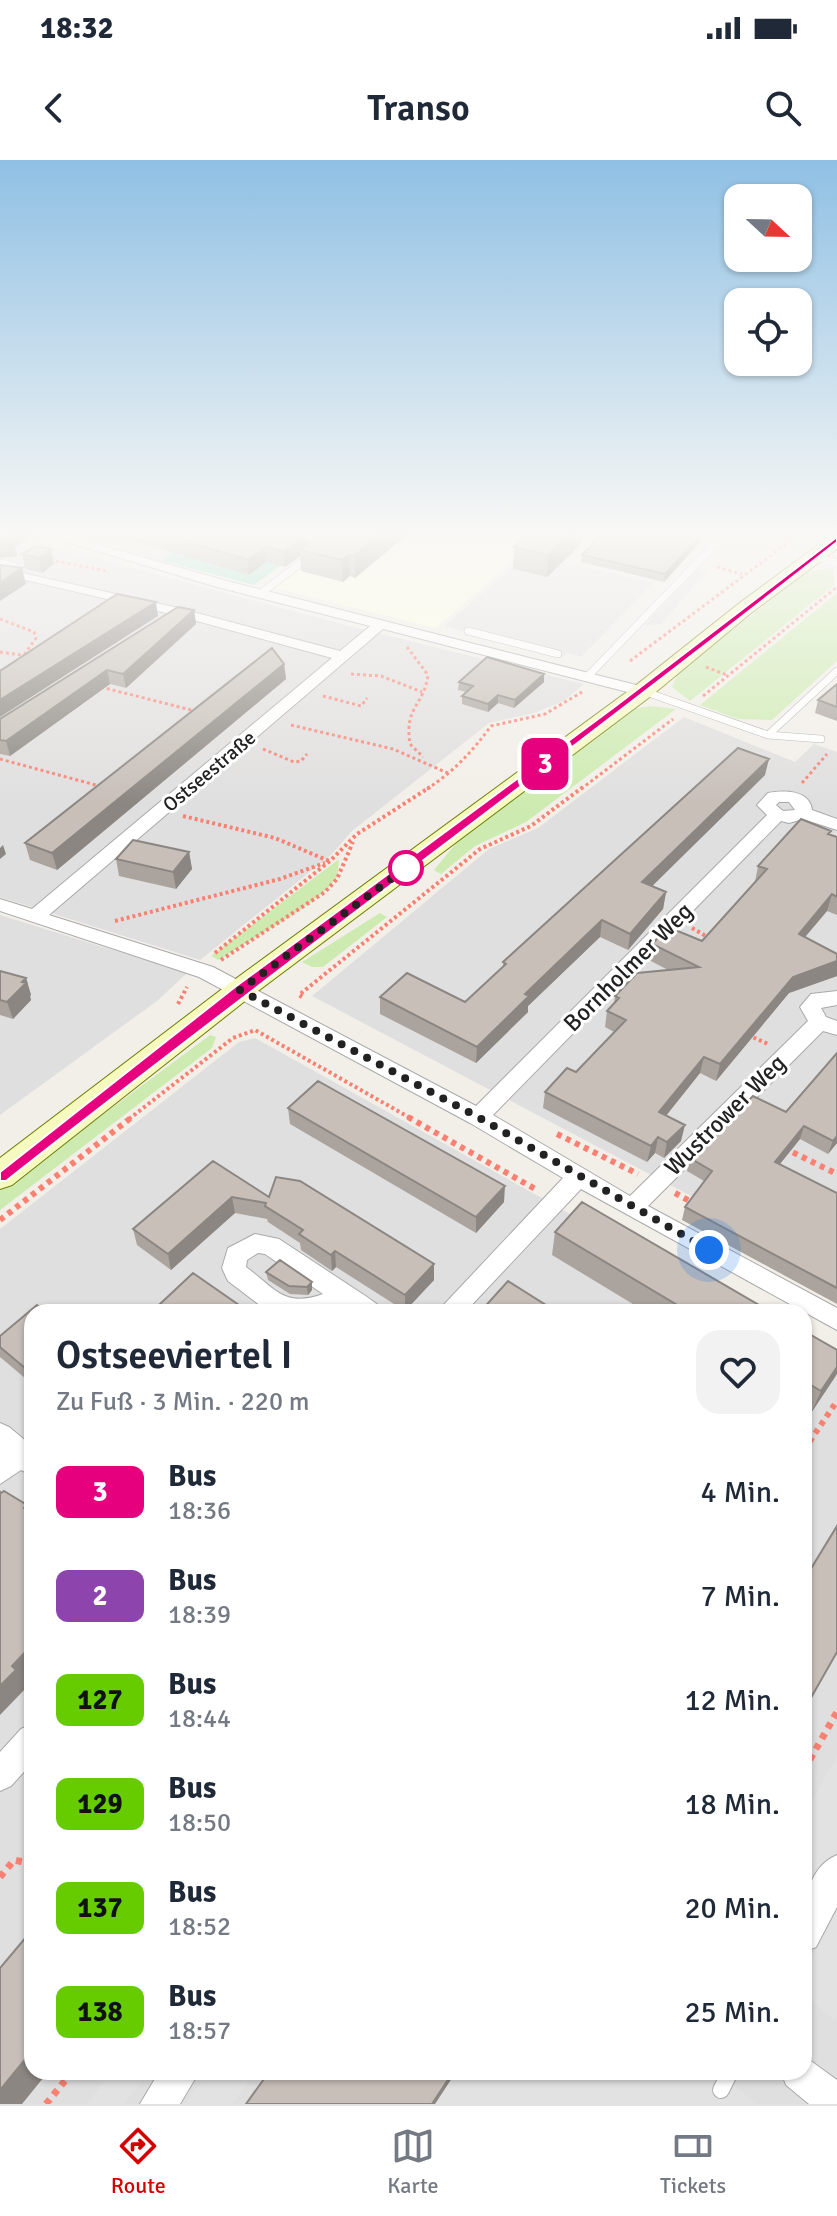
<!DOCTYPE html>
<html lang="de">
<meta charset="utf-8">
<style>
:root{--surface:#fff;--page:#f2f2f3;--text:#1f2937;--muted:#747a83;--line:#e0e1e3;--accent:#d40000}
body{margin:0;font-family:Signika,sans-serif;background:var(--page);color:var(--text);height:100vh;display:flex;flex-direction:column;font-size:30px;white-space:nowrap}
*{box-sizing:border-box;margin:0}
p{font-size:26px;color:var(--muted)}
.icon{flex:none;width:44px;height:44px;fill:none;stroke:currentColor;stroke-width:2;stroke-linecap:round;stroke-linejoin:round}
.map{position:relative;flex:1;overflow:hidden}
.panel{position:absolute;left:24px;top:1144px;width:788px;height:776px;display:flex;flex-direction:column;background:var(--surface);border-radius:24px;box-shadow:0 2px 6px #0004}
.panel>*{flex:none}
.badge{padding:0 16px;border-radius:12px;font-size:28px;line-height:52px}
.needle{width:52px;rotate:112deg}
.buttons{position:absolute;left:724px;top:24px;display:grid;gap:16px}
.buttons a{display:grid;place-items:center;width:88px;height:88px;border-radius:16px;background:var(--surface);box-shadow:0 2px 6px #0004;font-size:40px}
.you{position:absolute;width:40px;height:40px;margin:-20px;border:6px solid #fff;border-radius:50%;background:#1a73e8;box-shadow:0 0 0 12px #1a73e833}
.map>.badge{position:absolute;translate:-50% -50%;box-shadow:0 0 0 4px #fff}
.round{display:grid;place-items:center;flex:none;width:84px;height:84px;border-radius:24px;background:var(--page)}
.overview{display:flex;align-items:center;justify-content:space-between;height:136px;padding:0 32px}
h1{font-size:38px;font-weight:600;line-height:60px}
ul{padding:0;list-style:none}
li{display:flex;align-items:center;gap:24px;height:104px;padding:0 32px}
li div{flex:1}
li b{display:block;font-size:30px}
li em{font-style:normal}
li .badge{min-width:88px;font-weight:700;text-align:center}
.status{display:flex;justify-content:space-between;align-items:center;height:56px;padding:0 40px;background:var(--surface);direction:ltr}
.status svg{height:22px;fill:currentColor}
header{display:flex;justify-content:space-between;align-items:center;height:104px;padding:0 32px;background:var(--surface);font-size:36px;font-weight:600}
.tabs{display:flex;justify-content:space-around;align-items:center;height:112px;border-top:2px solid var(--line);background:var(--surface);font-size:22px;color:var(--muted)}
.tabs a{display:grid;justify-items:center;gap:4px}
.tabs .current{color:var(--accent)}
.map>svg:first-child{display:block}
.residential{fill:#e0dfdf}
.education{fill:#ffffe5}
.grass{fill:#cdebb0}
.pitch{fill:#88e0be}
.parking{fill:#e2e2e2}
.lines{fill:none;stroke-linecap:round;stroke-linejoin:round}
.lane-far1-casing{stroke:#a9a9a9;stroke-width:8}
.lane-casing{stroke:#a9a9a9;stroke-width:18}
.street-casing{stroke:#a9a9a9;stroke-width:2}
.secondary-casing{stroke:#707d05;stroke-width:2}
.path-far3{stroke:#fa8072;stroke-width:3;stroke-dasharray:3 3;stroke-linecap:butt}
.path-far2{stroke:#fa8072;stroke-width:4;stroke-dasharray:3 3;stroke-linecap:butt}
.path-far1{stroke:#fa8072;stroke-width:6;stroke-dasharray:5 5;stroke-linecap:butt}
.path{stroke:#fa8072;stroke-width:7;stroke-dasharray:6 6;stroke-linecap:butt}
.lane-far1{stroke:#fff;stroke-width:7}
.lane{stroke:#fff;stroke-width:16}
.street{fill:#fff;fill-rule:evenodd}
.secondary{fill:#f7fabf;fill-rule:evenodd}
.wall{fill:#aba49e}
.shaded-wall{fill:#8b8681}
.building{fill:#c7bfb8;stroke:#8b8681;stroke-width:2}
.line{fill:#e6007e;stroke:#fff;stroke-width:2}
.walk{stroke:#222;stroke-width:8;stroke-dasharray:0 14.4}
.stop-dot{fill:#fff;stroke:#e6007e;stroke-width:4}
.labels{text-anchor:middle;stroke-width:6;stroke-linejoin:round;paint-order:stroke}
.far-street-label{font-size:20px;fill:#222;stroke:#fff}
.street-label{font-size:24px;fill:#222;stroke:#fff}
</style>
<div class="status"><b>18:32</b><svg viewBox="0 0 49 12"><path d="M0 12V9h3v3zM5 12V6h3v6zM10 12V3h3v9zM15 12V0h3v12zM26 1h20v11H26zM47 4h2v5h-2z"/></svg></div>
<header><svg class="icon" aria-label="back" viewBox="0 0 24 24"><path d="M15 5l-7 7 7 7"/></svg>Transo<svg class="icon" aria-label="search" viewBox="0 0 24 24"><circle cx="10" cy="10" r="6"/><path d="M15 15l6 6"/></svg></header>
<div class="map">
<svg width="837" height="1944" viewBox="0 0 837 1944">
<rect width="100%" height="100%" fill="#f2efe9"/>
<path class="residential" d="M0 373H27L47 385 357 468 584 524 564 541 534 553 489 563 352 671 331 695 200 800 0 737Z
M66 373H187L163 401Z
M684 557 795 602 814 584 837 592V1113L312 836 489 689 538 668Z
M0 755 187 813 157 841 0 955Z
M255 878 746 1152H32V1912H804V1185L837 1203V1944H0V1069L239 882Z"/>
<path class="education" d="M344 373H544L436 468 271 427Z"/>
<path class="grass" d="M833 408 834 425 690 541 672 527 678 513 800 417 810 411Z
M837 433V501L772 560 738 559 700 545Z
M650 546 676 549 526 662 475 686 441 714 434 710 462 676 633 549Z
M339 699C338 706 339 712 336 718 322 743 246 781 219 800L211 796Z
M380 753 387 757 323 807H312L302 802Z
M210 875 216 877 212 888 0 1050V1031Z"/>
<path class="pitch" d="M187 373H325L254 425 163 401Z"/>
<path class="parking" d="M563 402 653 423 581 497 567 493 563 497 444 466 510 409 547 417Z
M696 409 707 412 661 464 644 466Z
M837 1596V1689L804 1752V1656Z
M837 1748V1855L834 1860 804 1835V1813Z
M111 1912H149L124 1944H87Z
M208 1912H255L232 1944H185Z
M456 1912H666L675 1919 680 1912H718L756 1944H435Z"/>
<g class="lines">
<g class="lane-far1-casing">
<path id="lane-far1" d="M815 397 837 403
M0 403 14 406
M260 434 311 395
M468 471 558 494
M588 516 726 373
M643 531 768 575 837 511
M768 575 821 579"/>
</g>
<g class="lane-casing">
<path id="lane" d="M721 1930 730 1912"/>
</g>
<g class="street-casing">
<path id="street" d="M37 373H58L227 421 648 528V534L643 536 383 469 49 755 213 807 476 946 767 655 757 645 768 633C784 630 810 630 812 650L837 659V670L803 659 789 663 781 661 493 955 630 1036 808 861 800 847 811 834 837 831V845L821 848 826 857 837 861V875L823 871 648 1046 837 1148V1170L581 1029 465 1152H437L563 1018 470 963 199 817 0 751V739L32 749 332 498 175 455 0 414V408L178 448 340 491 370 466 217 427ZM779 642H789L795 650 783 651 776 645Z
M255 1074 279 1079 367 1137 378 1145 381 1152H271L265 1149 228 1121 222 1108 228 1088ZM258 1093 265 1094 323 1134C284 1148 276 1129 246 1107L247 1100Z
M0 1263 9 1267 32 1286V1315L21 1310 0 1324Z
M32 1564V1603L11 1626 0 1631V1592L21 1569Z
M837 1695V1747L816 1787 804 1792C804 1759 801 1710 837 1695Z
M804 1896 837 1920V1944H809L786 1925 781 1912H804Z
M159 1912H199L180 1944H140Z"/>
</g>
<g class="secondary-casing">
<path id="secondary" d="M837 374V389L751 453 651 536 250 837 12 1025 0 1029V998L230 823 635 526 737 445 830 376Z"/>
</g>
<path class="path-far3" d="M50 400 107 411
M717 407 742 414
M0 459 34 472 36 478 24 495
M407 487 428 515C424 546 404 546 410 584L423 597
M0 492 29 496
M630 501 801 373
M706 507 727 515
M351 514 381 516 422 532
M101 527 199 552
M323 536 361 546 367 538
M703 536 837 427
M291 565 393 589 450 614
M263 589 294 602 301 601 307 594
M0 599 103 627
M802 623 827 594
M427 629C454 611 472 592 491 566L545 554 582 532
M581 629 673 559"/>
<path class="path-far2" d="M183 656 275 678 329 701
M115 761 280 719 325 703
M692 768 711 779
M215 793 330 701 357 674 430 627
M221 800 325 732 337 719 353 682
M302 837 299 835 480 689 531 666 583 627
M178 844 187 827
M748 875 768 884
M129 959 233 878 255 870 412 959"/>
<path class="path-far1" d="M408 957 537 1030
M557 974 638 1014
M784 988 837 1014
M675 1033 695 1044
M0 1060 132 957
M804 1290 837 1241"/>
<path class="path" d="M804 1610 837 1552
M0 1717 14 1700 32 1704
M46 1944 72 1912"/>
<use href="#lane-far1" class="lane-far1"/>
<use href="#lane" class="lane"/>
<use href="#street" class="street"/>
<use href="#secondary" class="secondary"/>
</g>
<path class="wall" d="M107 373H299L306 375 307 384 337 376 409 373 355 418 350 416 343 422 301 411 300 396 285 407 266 402 249 415Z
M530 373H582V383L547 417 513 409 514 387Z
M703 374 701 381 664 422 581 402 582 395Z
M36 386 54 404 42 413 25 409 22 394Z
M194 450 196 464 126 528 110 524 10 596 0 594V559Z
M284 504 286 519 57 710 30 700 25 683Z
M459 522H544L514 548 498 543 488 552 462 544V536L467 532 458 530Z
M837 524V561L815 553 818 540Z
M765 615 652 726 666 732 663 749 628 790 600 777 528 846V852L476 903 380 854V837L465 842 503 806V802Z
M830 674 837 677V755L827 751 805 777 837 794V816L789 833 716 921 700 913 666 956 681 981 664 998 655 993 647 1002 543 948 545 932 576 912 614 872 605 867 607 851 614 844 615 836 668 810 649 800 652 784 702 781 755 722 758 706Z
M189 692 192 709 176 729 119 716 116 699Z
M0 811 26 818 31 835 30 836 31 840 13 859 0 855Z
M837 893V983L828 994 800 979 780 1004 837 1033V1144L682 1060 685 1047 704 1021 687 1011 690 998 786 952Z
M288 948 504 1042 476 1073 290 964Z
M213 1001 269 1037 434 1104V1120L405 1151 336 1107 332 1111 301 1090 300 1083 268 1062 267 1059 235 1053 171 1110 137 1085 133 1069Z
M555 1072 771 1152H646L552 1095Z
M280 1100 312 1130 308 1135 290 1134 268 1120 266 1112Z
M159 1145 249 1152H161Z
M32 1152V1224L0 1197V1176Z
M804 1171 835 1217 811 1253 804 1248Z"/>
<path class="shaded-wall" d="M7 373H35V375L15 387 17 396 0 398V377Z
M382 373H409L355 418 354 396Z
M571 373H582V383L547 417 548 395Z
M703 374 701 381 664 422 665 414Z
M306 375 307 390H300V396L285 407 284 392Z
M265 387 266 402 249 415 248 400Z
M51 389 54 404 42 413 39 398Z
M349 395 350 416 343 422 342 400Z
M22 408 26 424 0 441V423Z
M156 442 158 456 0 557V540Z
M194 450 196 464 126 528 123 514Z
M284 504 286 519 57 710 52 693Z
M107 510 110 524 10 596 6 581Z
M544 514V522L514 548 515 540Z
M498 535V543L488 552V544Z
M769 599 765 615 639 739 642 722Z
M3 685 6 694 0 699V688Z
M189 692 192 709 176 729 173 712Z
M666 732 663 749 628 790 630 774Z
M832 734 827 751 794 790 799 774Z
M602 760 600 777 528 846V852L476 903 477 887 525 834Z
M837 801V816L789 833 716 921 720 904 793 817Z
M26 818 31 835 30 836 31 840 13 859 7 842Z
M704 897 700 913 656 968 659 952Z
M685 965 681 981 664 998 667 982Z
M804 966 800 979 771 1015 775 1002Z
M837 976V983L828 994 833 981Z
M658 977 655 993 647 1002 651 986Z
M505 1026 504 1042 476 1073V1057Z
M232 1037 235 1053 171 1110 168 1094Z
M335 1091 336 1107 332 1111 331 1095Z
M434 1104V1120L405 1151V1135Z
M312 1122V1130L308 1135 307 1127Z
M837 1207V1214L811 1253 821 1231Z
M32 1485V1514L24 1523 27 1527 0 1555V1526L12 1506Z
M32 1891V1912H48L22 1944H0V1930Z
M453 1912H456L435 1944H432Z"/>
<path class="building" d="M157 373H299L306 375 284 392 265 387 248 400Z
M322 373 337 376 341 373H382L354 396 349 395 342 400 300 390Z
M530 373H571L548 395 514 387Z
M603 373H700L703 374 665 414 582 395Z
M0 377 13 380 0 382Z
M36 386 51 389 39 398 22 394Z
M0 405 22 408 0 423Z
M117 434 156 442 0 540V511Z
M178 447 194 450 123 514 107 510 6 581 0 580V559Z
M272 488 284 504 52 693 25 683Z
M487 497 544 514 515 540 498 535 488 544 462 536 473 526 459 522Z
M837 524V547L818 540Z
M738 588 769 599 642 722 666 732 630 774 602 760 525 834 529 836 477 887 380 837 407 813 465 842 506 804 503 802Z
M801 659 831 671 828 674 837 677V737L832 734 799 774 837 794V801L793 817 720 904 704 897 659 952 685 965 667 982 658 977 651 986 545 932 567 908 576 912 626 860 607 851 619 838 615 836 637 813 699 807 652 784 668 767 702 781 767 709 758 706Z
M133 680 189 692 173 712 116 699Z
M0 811 26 818 22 822 26 823 7 842 0 840Z
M837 893V976L833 981 804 966 775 1002 837 1033V1128L685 1047 712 1011 690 998 753 936 786 952Z
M318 921 505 1026 476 1057 288 948Z
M213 1001 269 1037 276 1017 300 1021 434 1104 405 1135 335 1091 331 1095 299 1074 303 1070 265 1046 266 1043 232 1037 168 1094 133 1069Z
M582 1042 771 1152H689L555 1072Z
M280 1100 312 1122 307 1127 289 1126 266 1112Z
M193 1113 249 1152H169L159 1145Z
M508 1121 557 1152H480Z
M37 1145 46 1152H32V1214L0 1187V1176Z
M804 1171 837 1190V1207L821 1231 804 1221Z
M4 1331 27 1345 24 1348 32 1355V1485L12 1506 16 1510 0 1526V1332L1 1333Z
M837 1366V1492L804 1550V1420Z
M32 1770V1891L0 1930V1808Z
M269 1912H453L432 1944H246Z"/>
<linearGradient id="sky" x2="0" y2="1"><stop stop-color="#8fc0e4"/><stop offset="0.58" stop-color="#f9f8f5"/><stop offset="1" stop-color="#f9f8f5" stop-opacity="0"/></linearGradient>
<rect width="837" height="645" fill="url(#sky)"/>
<path class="line" d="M837 377V382C564 598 281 804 6 1021H0V1012L235 827 613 548Z"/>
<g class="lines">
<path class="walk" d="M406 708 410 705 240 830 478 957 709 1090"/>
</g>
<circle class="stop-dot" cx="406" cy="708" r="16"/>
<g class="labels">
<g class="far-street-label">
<text transform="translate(209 611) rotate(-40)" y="7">Ostseestraße</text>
</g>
<g class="street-label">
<text transform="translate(628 807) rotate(-45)" y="8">Bornholmer Weg</text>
<text transform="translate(725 955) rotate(-45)" y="8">Wustrower Weg</text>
</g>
</g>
</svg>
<div class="buttons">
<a><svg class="needle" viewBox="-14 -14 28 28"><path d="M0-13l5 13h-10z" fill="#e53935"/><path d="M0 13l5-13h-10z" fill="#747a83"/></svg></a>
<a><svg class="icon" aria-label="locate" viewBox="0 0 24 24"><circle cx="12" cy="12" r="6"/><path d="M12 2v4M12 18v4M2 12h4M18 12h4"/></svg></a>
</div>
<div class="you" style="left:709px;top:1090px"></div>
<b class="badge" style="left:545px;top:604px;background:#e6007e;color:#fff">3</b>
<section class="panel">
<div class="overview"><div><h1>Ostseeviertel I</h1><p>Zu Fuß · 3 Min. · 220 m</p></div><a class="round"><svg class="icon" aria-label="heart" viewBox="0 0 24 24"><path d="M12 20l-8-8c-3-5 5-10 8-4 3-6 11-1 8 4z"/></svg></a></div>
<ul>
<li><span class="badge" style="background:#e6007e;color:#fff">3</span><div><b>Bus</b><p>18:36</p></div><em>4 Min.</em></li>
<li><span class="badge" style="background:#8e44ad;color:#fff">2</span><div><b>Bus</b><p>18:39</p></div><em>7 Min.</em></li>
<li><span class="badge" style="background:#6c0;color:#111">127</span><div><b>Bus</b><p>18:44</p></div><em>12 Min.</em></li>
<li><span class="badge" style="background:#6c0;color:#111">129</span><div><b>Bus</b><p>18:50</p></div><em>18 Min.</em></li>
<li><span class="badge" style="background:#6c0;color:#111">137</span><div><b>Bus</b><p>18:52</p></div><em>20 Min.</em></li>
<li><span class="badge" style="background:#6c0;color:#111">138</span><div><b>Bus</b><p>18:57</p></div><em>25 Min.</em></li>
</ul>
</section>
</div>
<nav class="tabs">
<a class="current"><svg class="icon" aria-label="directions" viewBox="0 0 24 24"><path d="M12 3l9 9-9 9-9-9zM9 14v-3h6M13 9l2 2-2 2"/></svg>Route</a>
<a><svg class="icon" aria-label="map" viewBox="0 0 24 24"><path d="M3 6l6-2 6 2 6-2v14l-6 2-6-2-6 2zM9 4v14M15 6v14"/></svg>Karte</a>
<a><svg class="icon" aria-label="tickets" viewBox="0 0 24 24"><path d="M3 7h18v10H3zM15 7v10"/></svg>Tickets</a>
</nav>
